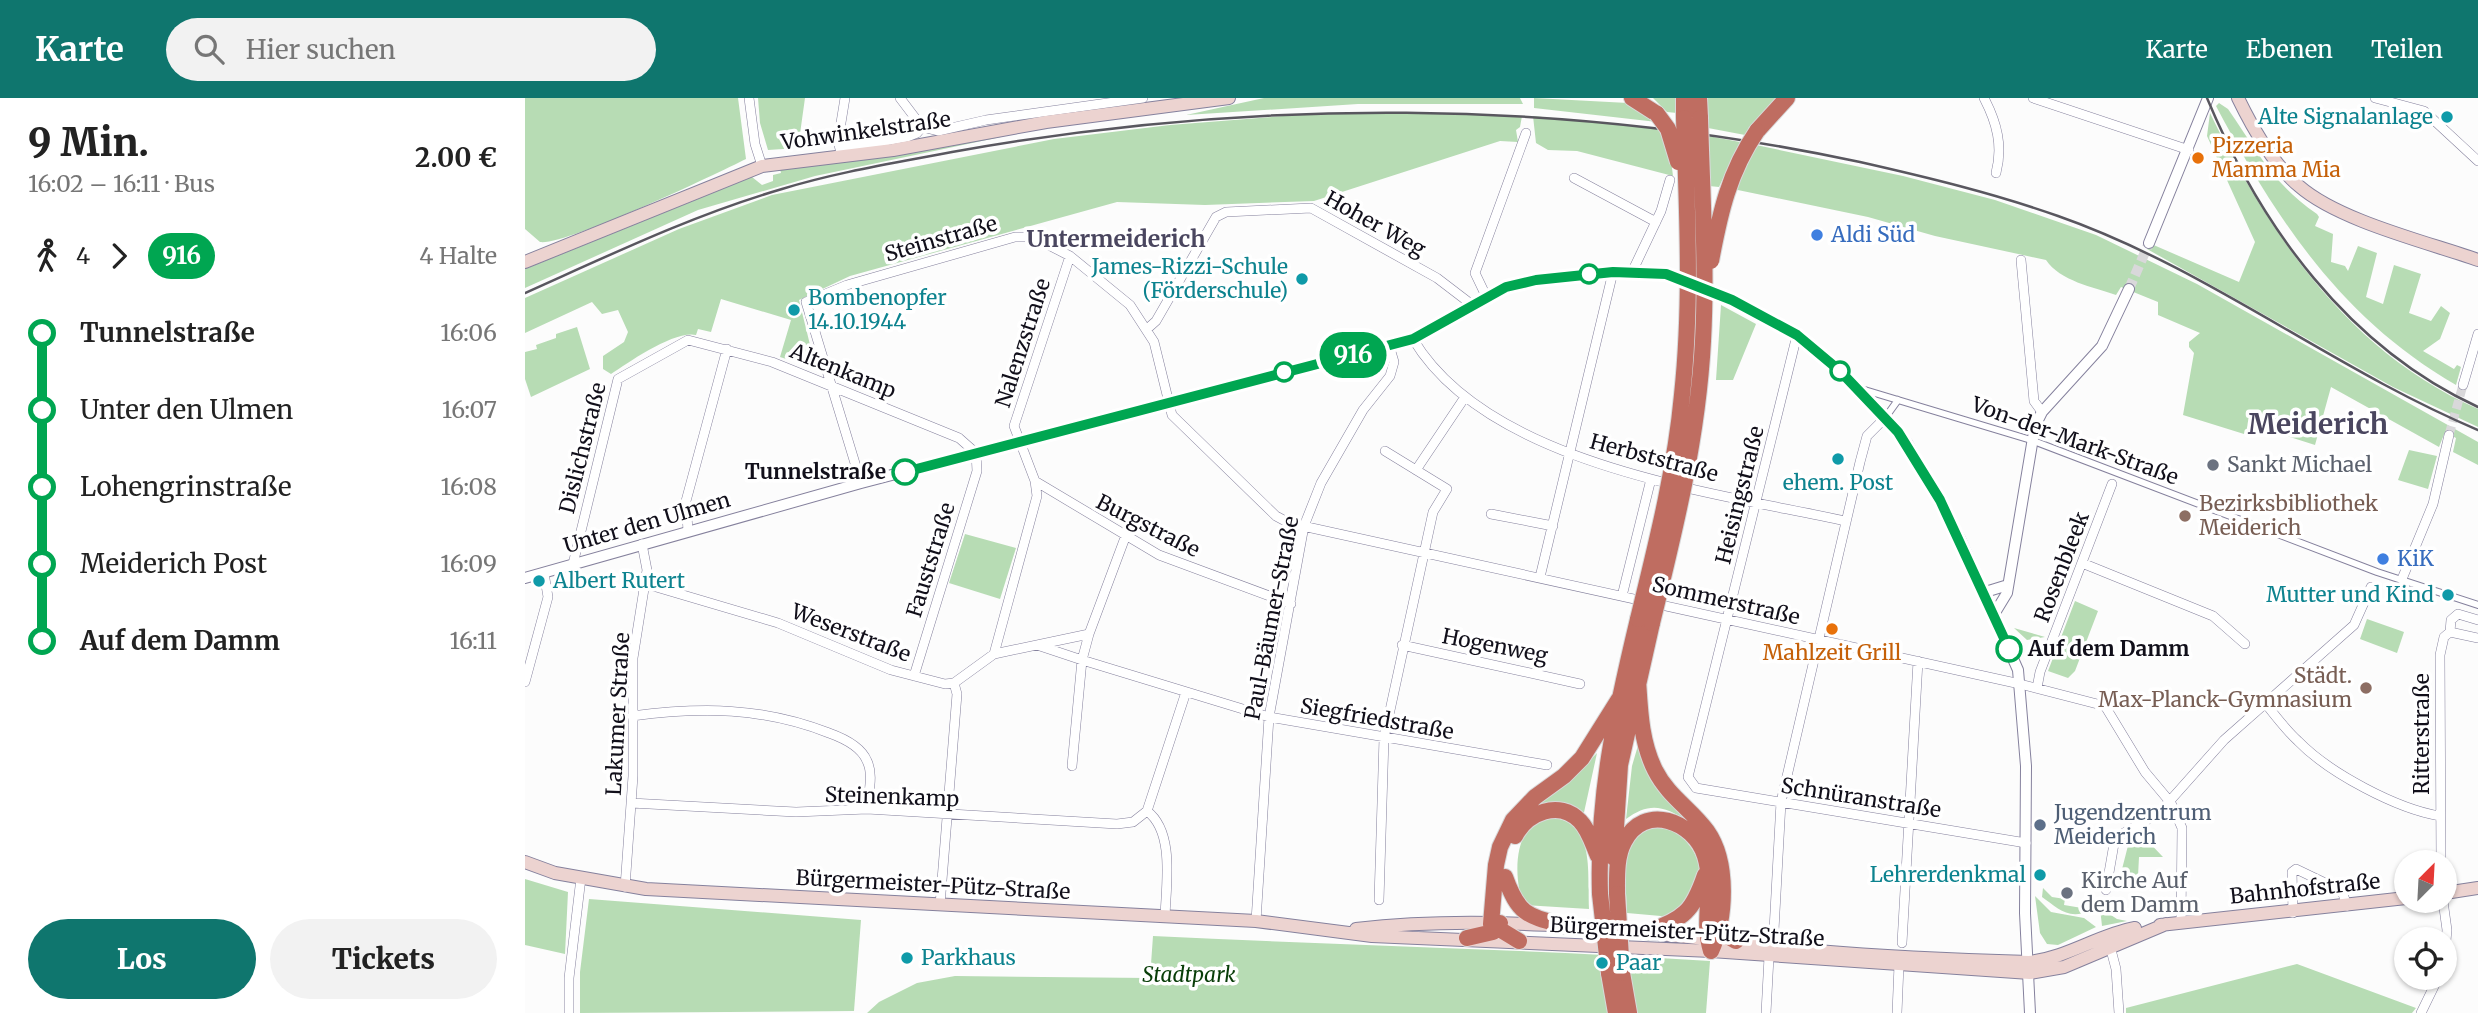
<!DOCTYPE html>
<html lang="de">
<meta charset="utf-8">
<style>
:root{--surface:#fff;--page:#f2f2f2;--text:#222;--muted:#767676;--accent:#0f766e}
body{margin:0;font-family:Merriweather,serif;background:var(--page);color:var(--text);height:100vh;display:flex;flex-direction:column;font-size:26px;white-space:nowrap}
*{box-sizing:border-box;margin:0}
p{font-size:23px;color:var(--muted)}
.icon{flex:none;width:38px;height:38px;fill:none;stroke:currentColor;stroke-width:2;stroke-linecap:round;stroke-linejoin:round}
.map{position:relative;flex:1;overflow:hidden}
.sheet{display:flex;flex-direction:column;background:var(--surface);width:525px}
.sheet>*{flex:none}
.badge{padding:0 14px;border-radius:23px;font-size:24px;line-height:46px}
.needle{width:46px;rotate:24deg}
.buttons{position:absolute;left:1869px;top:752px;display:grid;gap:14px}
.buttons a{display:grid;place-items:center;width:63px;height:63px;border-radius:50%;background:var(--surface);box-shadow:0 2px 5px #0004;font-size:35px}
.map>.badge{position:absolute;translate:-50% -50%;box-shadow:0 0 0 4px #fff}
.legs{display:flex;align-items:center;gap:10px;height:77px;padding:0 28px;font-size:23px}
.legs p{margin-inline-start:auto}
.head{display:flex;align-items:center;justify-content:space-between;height:119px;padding:0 28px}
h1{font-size:38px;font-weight:800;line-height:52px}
.cta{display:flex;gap:14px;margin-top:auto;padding:14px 28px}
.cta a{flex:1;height:80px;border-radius:42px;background:var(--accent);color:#fff;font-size:28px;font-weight:800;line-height:80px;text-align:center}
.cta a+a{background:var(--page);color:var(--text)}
ul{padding:0 28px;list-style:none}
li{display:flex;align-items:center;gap:24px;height:77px;font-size:26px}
li i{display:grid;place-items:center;width:10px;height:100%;margin:0 9px;background:currentColor}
li i::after{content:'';width:18px;height:18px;margin:-9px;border:5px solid;border-radius:50%;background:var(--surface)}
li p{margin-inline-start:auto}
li:first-child i{background:linear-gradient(#0000 50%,currentColor 0)}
li:last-child i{background:linear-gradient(currentColor 50%,#0000 0)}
header{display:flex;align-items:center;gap:42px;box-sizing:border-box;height:98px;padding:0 35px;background:var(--accent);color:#fff}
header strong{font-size:33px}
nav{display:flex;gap:38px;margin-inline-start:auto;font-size:24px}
.search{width:490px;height:63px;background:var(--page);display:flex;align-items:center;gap:18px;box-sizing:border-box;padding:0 24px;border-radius:38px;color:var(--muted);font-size:26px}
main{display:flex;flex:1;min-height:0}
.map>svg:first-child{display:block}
.green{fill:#b7dcb4}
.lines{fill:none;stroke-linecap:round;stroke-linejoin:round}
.minor-tunnel{stroke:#d9d8da;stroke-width:9;stroke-dasharray:9 4.5;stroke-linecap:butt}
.tertiary-tunnel{stroke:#d9d8da;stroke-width:10;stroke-dasharray:10 5;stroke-linecap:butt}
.pedestrian-casing{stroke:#85819d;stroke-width:8}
.minor-casing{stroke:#85819d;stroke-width:10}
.tertiary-casing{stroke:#85819d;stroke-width:12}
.secondary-casing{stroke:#85819d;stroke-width:14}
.motorway-casing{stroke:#d9d9da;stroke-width:18}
.pedestrian{stroke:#fff;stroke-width:6}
.minor{stroke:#fff;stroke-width:9}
.tertiary{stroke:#fff;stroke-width:10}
.secondary{stroke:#ecd3d0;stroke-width:12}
.motorway{stroke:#bf6d61;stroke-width:16}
.rail{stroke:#59575f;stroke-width:2.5}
.motorway-bridge-casing{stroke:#d9d9da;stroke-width:18;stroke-linecap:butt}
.motorway-bridge{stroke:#bf6d61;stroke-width:16}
.line-1-casing{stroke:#fff;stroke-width:16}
.line-1{stroke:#00a651;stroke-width:10}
.culture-dot{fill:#0f9aa8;stroke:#fff;stroke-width:2.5}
.food-dot{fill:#e8710a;stroke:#fff;stroke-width:2.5}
.shop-dot{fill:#3f7fe0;stroke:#fff;stroke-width:2.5}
.stop-1-dot{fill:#fff;stroke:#00a651;stroke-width:3.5}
.worship-dot{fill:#6b7280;stroke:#fff;stroke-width:2.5}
.education-dot{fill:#8d6e63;stroke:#fff;stroke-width:2.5}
.service-dot{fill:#5c6f8a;stroke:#fff;stroke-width:2.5}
.labels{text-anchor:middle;stroke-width:7;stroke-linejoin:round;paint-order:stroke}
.culture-label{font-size:21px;fill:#0d838f;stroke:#fff;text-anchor:end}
.street-label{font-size:21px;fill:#110f1a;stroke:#fff}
.food-label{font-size:21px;fill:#c56008;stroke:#fff;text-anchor:start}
.shop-label{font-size:21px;fill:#366cbe;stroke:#fff;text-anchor:start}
.worship-label{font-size:21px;fill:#5b616d;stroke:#fff;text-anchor:start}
.stop-label{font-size:21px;font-weight:bold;fill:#110f1a;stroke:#fff;text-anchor:end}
.education-label{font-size:21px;fill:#785e54;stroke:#fff;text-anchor:start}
.service-label{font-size:21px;fill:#4e5e75;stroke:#fff;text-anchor:start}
.park-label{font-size:21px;font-style:italic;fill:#083d08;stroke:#fff}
.neighbourhood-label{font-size:23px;font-weight:bold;fill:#4a465f;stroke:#fff}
.district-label{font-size:28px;font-weight:bold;fill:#4a465f;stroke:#fff}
</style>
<header>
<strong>Karte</strong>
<div class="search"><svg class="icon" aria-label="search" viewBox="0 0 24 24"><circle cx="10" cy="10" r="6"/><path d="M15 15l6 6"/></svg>Hier suchen</div>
<nav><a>Karte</a><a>Ebenen</a><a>Teilen</a></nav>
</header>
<main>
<section class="sheet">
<div class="head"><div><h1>9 Min.</h1><p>16:02 – 16:11 · Bus</p></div><b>2.00 €</b></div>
<div class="legs"><svg class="icon" aria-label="walk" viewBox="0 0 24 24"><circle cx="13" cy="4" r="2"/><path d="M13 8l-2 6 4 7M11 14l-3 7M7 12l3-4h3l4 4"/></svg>4<svg class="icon" aria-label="forward" viewBox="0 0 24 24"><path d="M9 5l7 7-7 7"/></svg><b class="badge" style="background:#00a651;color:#fff">916</b><p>4 Halte</p></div>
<ul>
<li><i style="color:#00a651"></i><b>Tunnelstraße</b><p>16:06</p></li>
<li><i style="color:#00a651"></i><span>Unter den Ulmen</span><p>16:07</p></li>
<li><i style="color:#00a651"></i><span>Lohengrinstraße</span><p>16:08</p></li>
<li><i style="color:#00a651"></i><span>Meiderich Post</span><p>16:09</p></li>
<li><i style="color:#00a651"></i><b>Auf dem Damm</b><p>16:11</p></li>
</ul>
<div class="cta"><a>Los</a><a>Tickets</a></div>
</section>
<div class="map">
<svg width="1953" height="915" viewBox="0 0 1953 915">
<rect width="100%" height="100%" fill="#fcfcfc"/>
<path class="green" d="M0 0H213L221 61C189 77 40 148 15 144L0 131Z
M233 0H280L273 50 243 52 235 25Z
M739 0H995L998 6H833L661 17Z
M1009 0 1103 5 1132 24 1009 10Z
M1128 0H1152V15L1142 14Z
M1182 0H1254L1220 37 1183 30Z
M1694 5 1703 11C1733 54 1747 85 1792 116L1794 119 1790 128 1808 136 1806 164 1820 168 1823 173 1833 148 1852 155 1841 199 1858 206 1869 167 1896 176 1884 215 1906 223 1916 208 1925 215 1915 241 1898 253 1929 271 1932 267 1936 269 1931 287C1817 221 1752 123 1691 8Z
M898 15 997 18 995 29 991 32 993 44 975 43 789 103 680 107 592 104 325 178 274 202 288 259 285 265 280 267 255 259 266 222 196 201 186 234 173 231 171 237C150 232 104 264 86 276L78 271V258L99 244 103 234 93 212 77 216 67 204 0 235V200L154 131 247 97 529 41 645 27 784 16Z
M1685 15C1745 138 1824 254 1953 311V329L1868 289 1622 151 1624 145 1714 184 1730 144 1682 38Z
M1008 18 1135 31 1145 54 1148 78 1052 53 1023 52 1011 45Z
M475 35 476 39 290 78 173 112 0 190V171L227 79 237 87 248 83V77L256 75 255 71Z
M1183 38 1215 44 1194 89 1184 88Z
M1231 47 1378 78 1470 102 1571 137 1672 186 1953 344V367L1928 354 1931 340 1920 334 1914 349 1806 289 1790 347 1724 326 1719 336 1658 317 1669 255 1664 249V244L1675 235 1633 217V204L1596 189 1591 197C1568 189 1535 183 1521 162L1410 138 1343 119 1208 91Z
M1196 207 1231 226 1208 282H1191Z
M52 229 65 271 6 299 0 281V254L12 251 11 247 31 240V236Z
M1884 352 1912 358 1903 391 1873 382Z
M440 436 491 450 475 501 424 485Z
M1550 503 1573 513 1550 573 1543 580 1523 573Z
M1842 521 1879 534 1872 555 1835 541Z
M1489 530 1520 539 1502 542Z
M1114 644 1164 722 1163 724C1138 706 1123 705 1101 721L1107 668Z
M1072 655 1058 719 1008 708 1053 674Z
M1022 719C1072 721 1062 775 1064 811L999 807C990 787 988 744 1007 727 1011 724 1017 722 1022 719Z
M1142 725C1161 741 1183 762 1172 790 1168 800 1154 811 1147 819L1102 815 1099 755 1114 731Z
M1609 735 1617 737 1638 759H1614L1613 778 1596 775 1606 736Z
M0 781 43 794 40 856 0 847Z
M1518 790 1527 799 1540 801 1539 807 1557 810 1558 815C1541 820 1530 808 1517 799Z
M1510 798 1526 814 1559 820 1571 829 1533 847 1522 846 1515 835Z
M64 801 336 822 329 913 55 915V874Z
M1575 810 1592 821 1602 823 1577 828Z
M628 838C813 847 1000 851 1185 863L1181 915H342L354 904 392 885 430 878 625 880Z
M1772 866 1891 910 1887 915H1601V910Z"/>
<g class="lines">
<path class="minor-tunnel" d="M1924 337 1938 287"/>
<path class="tertiary-tunnel" d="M1604 191 1624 145"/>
<g class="pedestrian-casing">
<path id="pedestrian" d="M1333 290 1506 342 1852 474 1953 507
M1360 320 1373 302"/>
</g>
<g class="minor-casing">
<path id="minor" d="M224 0 230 46 237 68
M320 0 313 43 315 51 382 39 392 35 397 29
M375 0 397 29
M1459 0C1472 25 1478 48 1471 75
M1508 0 1664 52
M1850 0 1899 13 1953 63
M397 29 413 33 461 22 618 0
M1049 80 1131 124
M1496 162 1509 303 1517 314
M1108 172 1136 113 1145 82
M961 198 950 175 1001 35
M622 231 631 223 691 119 701 114 786 110 912 180 946 206
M1272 237 1163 679 1171 690 1501 745
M888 241C963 367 1188 394 1320 423
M1938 287 1953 236
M891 372 940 299
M510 383 634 457 766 506
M336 385 281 204 322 187 490 139H508L545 158 605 207 629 244 647 317 751 418 764 425 1495 586 1580 608 1620 674 1646 705 1657 730 1656 824
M966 416 1028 428
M163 433 161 403 202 251
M1557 465 1688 518 1720 546
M48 466 93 281 163 242 247 264 434 340 451 355 452 373 389 578
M1015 479 1088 174
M1877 481 1908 406 1924 337
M121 486 253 525 366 572 420 586 429 585 469 556 564 536 601 437
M1097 498 1126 381
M1925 534 1953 540
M512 547 557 562 564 536
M877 547 1055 586
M469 556 512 398 510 383 489 328 545 158
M0 584 23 499 19 475
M1512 590 1515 574 1587 386
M1741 606C1751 619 1761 632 1773 643 1804 675 1872 711 1915 718
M107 618C176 609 238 609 304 635 318 640 336 648 342 663 349 677 343 696 342 711
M547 668 557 562 744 619 1022 667
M106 705 271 714 342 711 592 726 608 724 622 713
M1916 765 1915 557 1919 539 1925 534 1926 522 1933 516 1953 522
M100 789 108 678V560L122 472 117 446
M1581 792 1590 740 1634 715 1699 642 1829 527 1846 489
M854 802 859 640 908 414 922 391 860 353
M1918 803 1922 832 1920 853
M415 807 432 596 429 585
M1768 815 1767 774 1771 771 1817 793 1822 808
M640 819C641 787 650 734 622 713L661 594
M731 823 744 619 779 428 796 385 838 312 865 278 869 264 864 247
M1249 832 1256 704 1335 364 1342 338 1360 320
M1377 845 1393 563
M1585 848 1591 871 1594 915
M44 915V880L56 780
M1241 915 1244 859
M1372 915 1374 867
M1896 915 1913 880"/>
</g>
<g class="tertiary-casing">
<path id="tertiary" d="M1624 145 1683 0
M0 480 336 385 888 241 981 189 1011 182 1088 174 1141 176 1172 186 1239 219 1272 237 1315 273 1382 345 1435 441 1493 572 1501 668 1500 815 1505 915
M1457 495 1483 487
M1468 518 1482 495 1510 328 1517 314 1577 248 1604 191"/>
</g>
<g class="secondary-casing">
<path id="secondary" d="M1713 0C1727 29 1749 67 1774 88 1814 123 1902 144 1953 162
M0 164 237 68 368 52 521 24 704 0
M0 764 30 775 121 791 731 823 847 838 1186 853 1505 875 1539 869 1641 826
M1920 795 1953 790
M1635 827 1881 800
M831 831C985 813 1140 838 1292 853 1362 859 1434 862 1504 864 1542 860 1573 837 1610 830"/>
</g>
<g class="motorway-casing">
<path id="motorway" d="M1107 0 1132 16
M1159 0V20
M1174 0 1175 20
M1232 33 1262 0
M1113 582C1115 613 1116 644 1130 672 1143 698 1166 711 1182 733 1204 764 1201 821 1186 853
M990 738C1002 715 1034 701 1055 723 1064 732 1068 747 1073 758
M1089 760 1095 667 1127 525
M980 779C994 818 1003 818 1041 828
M1075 796C1072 697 1090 617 1113 521
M1092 796C1092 779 1091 759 1099 744 1119 704 1169 723 1180 758 1190 790 1176 822 1186 853
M1195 827 1199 836 1211 843
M1123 834C1160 819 1167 815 1180 777
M942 840 968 834 975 825
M994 843 966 826 971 767 975 749 988 722 1010 699 1039 678 1057 660 1094 601
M1084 875 1091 915
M1097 875 1104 915"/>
</g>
<use href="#pedestrian" class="pedestrian"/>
<use href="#minor" class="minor"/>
<use href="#tertiary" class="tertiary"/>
<use href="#secondary" class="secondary"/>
<use href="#motorway" class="motorway"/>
<path class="rail" d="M1682 0C1736 129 1823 249 1953 309
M0 195C85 157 168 117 257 91 312 74 370 65 427 54 728 0 1035 0 1335 64 1401 79 1468 95 1533 118 1682 170 1808 271 1953 332"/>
<g class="motorway-bridge-casing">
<path id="motorway-bridge" d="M1132 16 1143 31 1153 64
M1186 163C1195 115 1204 74 1232 33
M1113 521C1131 447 1150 373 1157 297 1167 204 1162 112 1159 20
M1127 525C1150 432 1173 339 1178 243 1182 169 1177 95 1175 20
M1075 796 1084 875
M1092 796 1097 875"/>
</g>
<use href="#motorway-bridge" class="motorway-bridge"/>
</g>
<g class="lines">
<g class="line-1-casing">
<path id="line-1" d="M380 374 888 241 981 189 1011 182 1088 174 1141 176 1207 202 1272 237 1315 273 1373 334 1415 402 1484 551"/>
</g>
<use href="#line-1" class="line-1"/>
</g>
<g class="culture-dot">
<circle cx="1922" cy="19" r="7"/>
<circle cx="777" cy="181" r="7"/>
<circle cx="269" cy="212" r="7"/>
<circle cx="1313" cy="361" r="7"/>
<circle cx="14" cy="483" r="7"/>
<circle cx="1923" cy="497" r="7"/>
<circle cx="1515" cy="777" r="7"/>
<circle cx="382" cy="860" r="7"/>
<circle cx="1077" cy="865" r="7"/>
</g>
<g class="food-dot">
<circle cx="1673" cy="60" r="7"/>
<circle cx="1307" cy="531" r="7"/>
</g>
<g class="shop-dot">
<circle cx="1292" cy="137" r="7"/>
<circle cx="1858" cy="461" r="7"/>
</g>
<g class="stop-1-dot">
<circle cx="1064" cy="176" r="9"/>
<circle cx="1315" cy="273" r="9"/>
<circle cx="759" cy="274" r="9"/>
<circle cx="380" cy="374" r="12"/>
<circle cx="1484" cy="551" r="12"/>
</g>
<g class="worship-dot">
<circle cx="1688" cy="367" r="7"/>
<circle cx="1542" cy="795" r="7"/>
</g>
<g class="education-dot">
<circle cx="1660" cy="418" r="7"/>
<circle cx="1841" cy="590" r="7"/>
</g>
<circle class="service-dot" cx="1515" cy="727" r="7"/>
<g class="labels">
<g class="culture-label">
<text x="1908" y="26">Alte Signalanlage</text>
<text x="763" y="176">James-Rizzi-Schule<tspan x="763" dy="24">(Förderschule)</tspan></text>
<text x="283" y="207" text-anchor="start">Bombenopfer<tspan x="283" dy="24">14.10.1944</tspan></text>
<text x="1313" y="392" text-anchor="middle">ehem. Post</text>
<text x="28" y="490" text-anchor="start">Albert Rutert</text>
<text x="1909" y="504">Mutter und Kind</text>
<text x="1501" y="784">Lehrerdenkmal</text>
<text x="396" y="867" text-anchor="start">Parkhaus</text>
<text x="1091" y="872" text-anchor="start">Paar</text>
</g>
<g class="street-label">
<text transform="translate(341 33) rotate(-8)" y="7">Vohwinkelstraße</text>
<text transform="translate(850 126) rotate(29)" y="7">Hoher Weg</text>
<text transform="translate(416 141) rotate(-16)" y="7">Steinstraße</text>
<text transform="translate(498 245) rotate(-72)" y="7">Nalenzstraße</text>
<text transform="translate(318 273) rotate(22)" y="7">Altenkamp</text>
<text transform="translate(1550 343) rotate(20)" y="7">Von-der-Mark-Straße</text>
<text transform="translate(58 350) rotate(-76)" y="7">Dislichstraße</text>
<text transform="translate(1129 360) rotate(15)" y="7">Herbststraße</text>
<text transform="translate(1215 397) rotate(-76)" y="7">Heisingstraße</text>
<text transform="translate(122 425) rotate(-16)" y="7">Unter den Ulmen</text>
<text transform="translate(623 428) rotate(27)" y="7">Burgstraße</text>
<text transform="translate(406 462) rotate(-73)" y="7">Fauststraße</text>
<text transform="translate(1537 469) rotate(-69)" y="7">Rosenbleek</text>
<text transform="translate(1201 503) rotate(13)" y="7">Sommerstraße</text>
<text transform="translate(747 520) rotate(-79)" y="7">Paul-Bäumer-Straße</text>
<text transform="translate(326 535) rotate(21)" y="7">Weserstraße</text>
<text transform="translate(970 548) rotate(11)" y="7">Hogenweg</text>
<text transform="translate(93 616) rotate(-87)" y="7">Lakumer Straße</text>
<text transform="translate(852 621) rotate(10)" y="7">Siegfriedstraße</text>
<text transform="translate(1897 636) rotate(-90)" y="7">Ritterstraße</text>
<text transform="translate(367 699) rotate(2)" y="7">Steinenkamp</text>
<text transform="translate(1336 700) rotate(9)" y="7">Schnüranstraße</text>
<text transform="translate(408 787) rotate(3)" y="7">Bürgermeister-Pütz-Straße</text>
<text transform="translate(1780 791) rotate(-6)" y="7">Bahnhofstraße</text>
<text transform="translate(1162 834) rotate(3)" y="7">Bürgermeister-Pütz-Straße</text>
</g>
<g class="food-label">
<text x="1687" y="55">Pizzeria<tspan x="1687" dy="24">Mamma Mia</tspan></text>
<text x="1307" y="562" text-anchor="middle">Mahlzeit Grill</text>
</g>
<g class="shop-label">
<text x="1306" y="144">Aldi Süd</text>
<text x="1872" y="468">KiK</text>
</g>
<g class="worship-label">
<text x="1702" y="374">Sankt Michael</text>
<text x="1556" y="790">Kirche Auf<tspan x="1556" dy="24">dem Damm</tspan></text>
</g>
<g class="stop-label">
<text x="361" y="381">Tunnelstraße</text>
<text x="1503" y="558" text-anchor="start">Auf dem Damm</text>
</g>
<g class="education-label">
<text x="1674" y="413">Bezirksbibliothek<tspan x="1674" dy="24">Meiderich</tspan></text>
<text x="1827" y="585" text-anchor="end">Städt.<tspan x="1827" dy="24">Max-Planck-Gymnasium</tspan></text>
</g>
<g class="service-label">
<text x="1529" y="722">Jugendzentrum<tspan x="1529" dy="24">Meiderich</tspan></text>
</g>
<g class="park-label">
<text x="664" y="884">Stadtpark</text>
</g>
<g class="neighbourhood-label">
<text x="591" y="149">Untermeiderich</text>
</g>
<g class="district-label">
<text x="1793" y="336">Meiderich</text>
</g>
</g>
</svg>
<div class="buttons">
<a><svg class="needle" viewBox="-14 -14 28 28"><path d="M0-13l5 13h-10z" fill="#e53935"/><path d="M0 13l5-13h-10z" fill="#767676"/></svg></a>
<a><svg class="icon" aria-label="locate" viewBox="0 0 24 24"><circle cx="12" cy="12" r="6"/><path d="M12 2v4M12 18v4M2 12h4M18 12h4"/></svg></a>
</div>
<b class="badge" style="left:828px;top:257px;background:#00a651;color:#fff">916</b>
</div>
</main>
